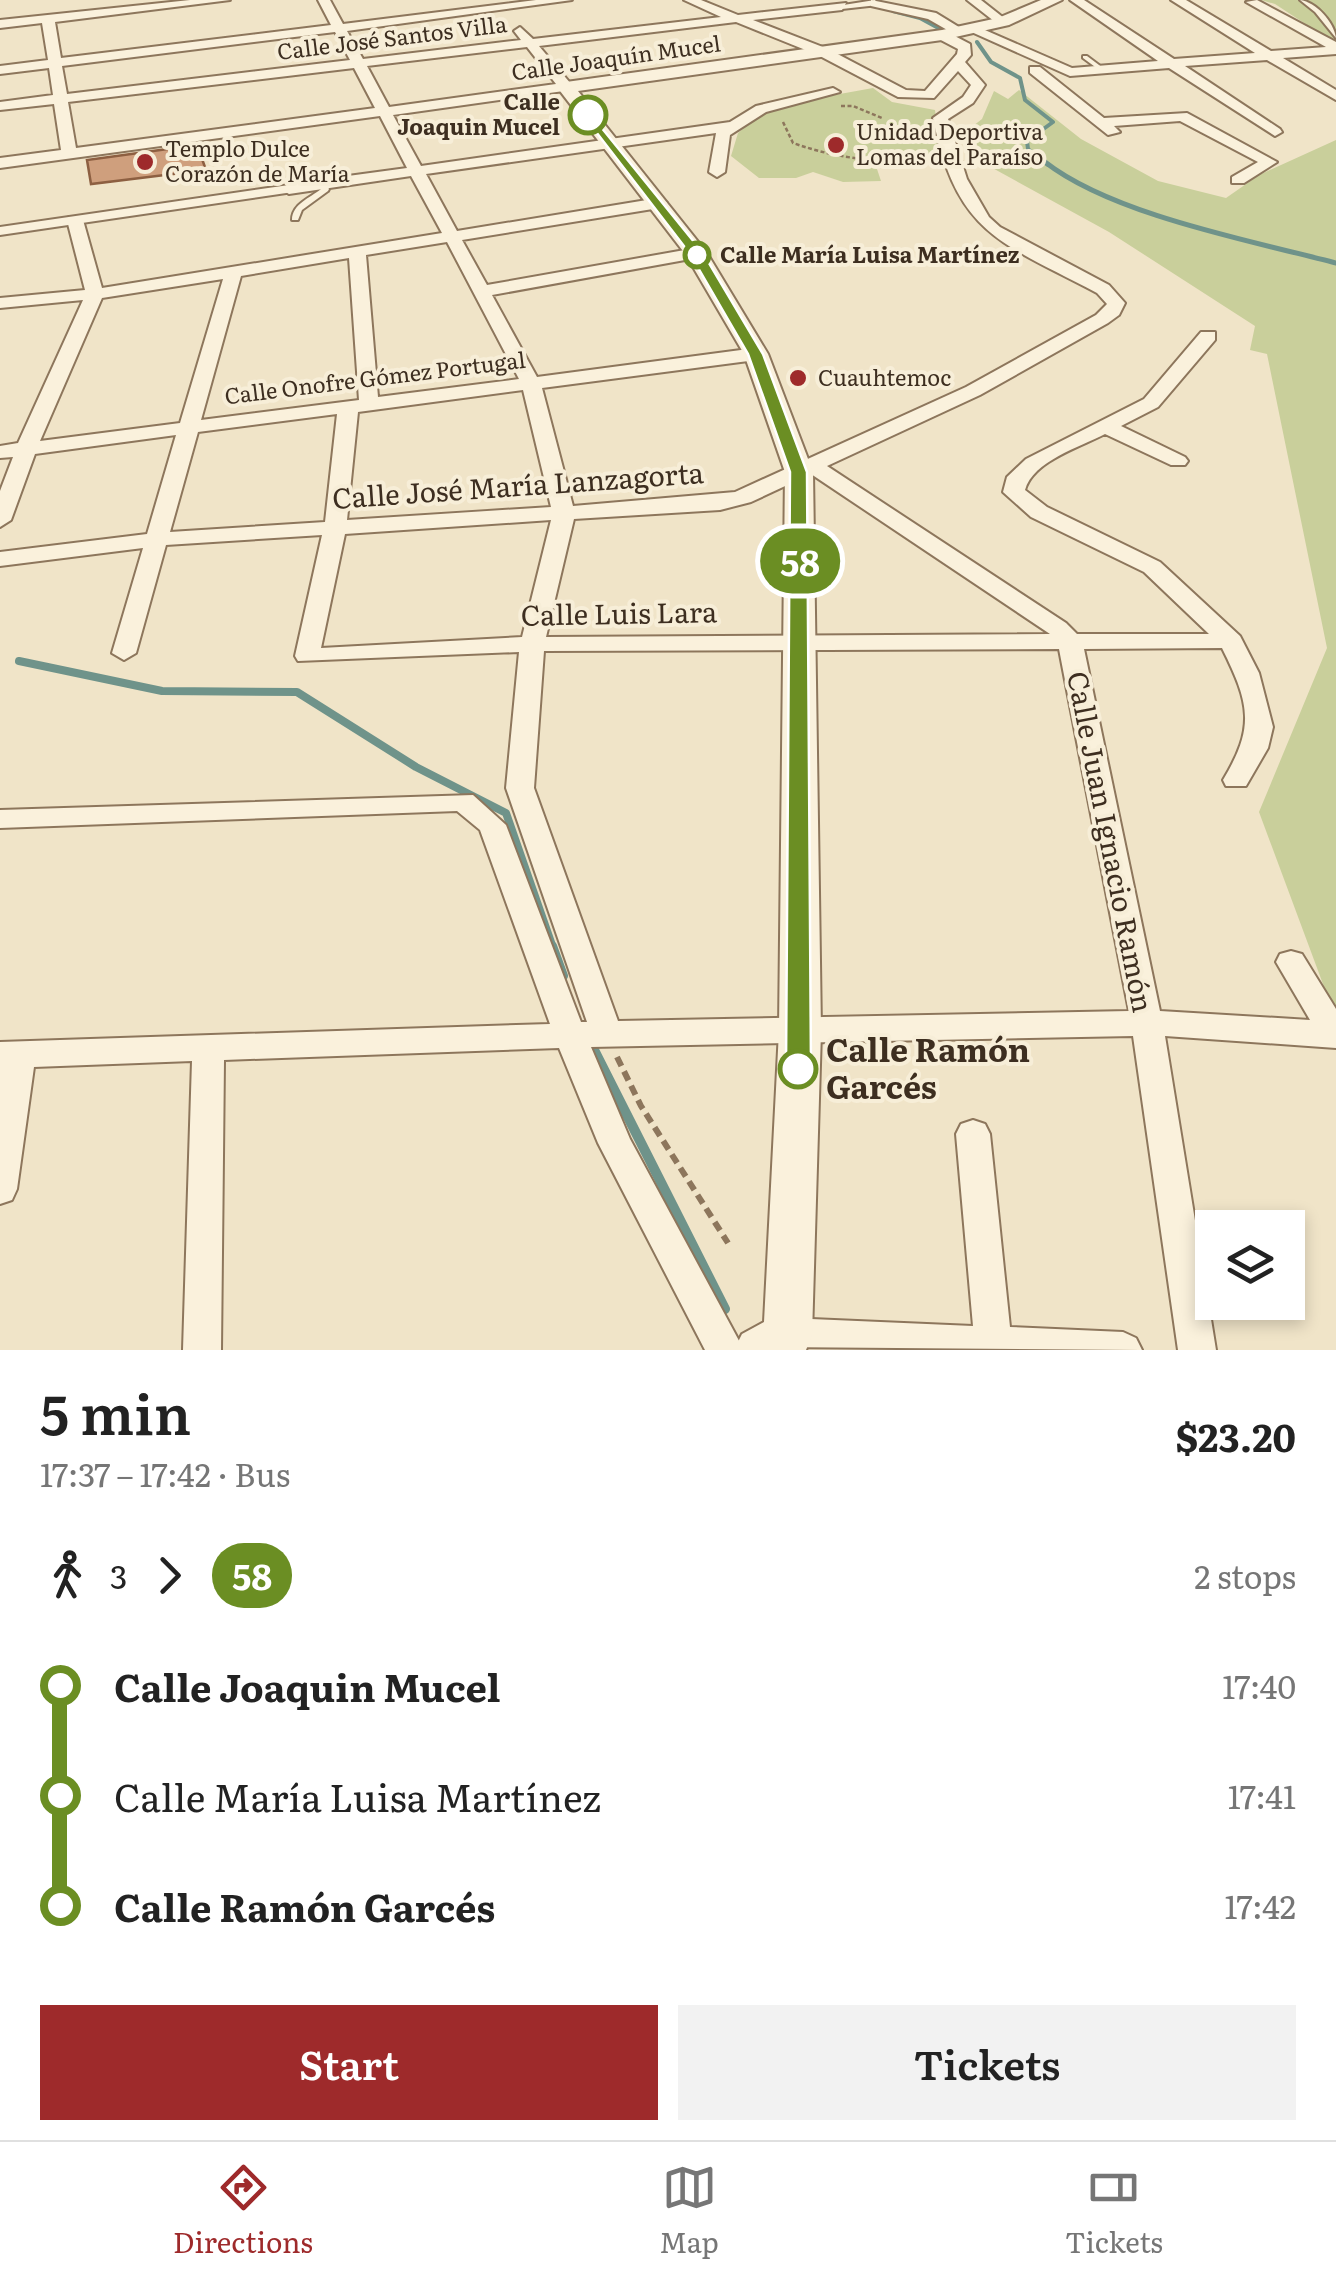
<!DOCTYPE html>
<meta charset="utf-8">
<style>
:root{--surface:#fff;--page:#f2f2f2;--text:#222;--muted:#767676;--line:#e0e0e0;--accent:#9e2a2b}
body{margin:0;font-family:Literata,serif;background:var(--page);color:var(--text);height:100vh;display:flex;flex-direction:column;font-size:38px;white-space:nowrap}
*{box-sizing:border-box;margin:0}
p{font-size:32px;color:var(--muted)}
.icon{flex:none;width:55px;height:55px;fill:none;stroke:currentColor;stroke-width:2;stroke-linecap:round;stroke-linejoin:round}
.map{position:relative;height:1350px;overflow:hidden}
.side{display:flex;flex-direction:column;background:var(--surface);flex:1}
.side>*{flex:none}
.badge{padding:0 20px;border-radius:32px;font-size:35px;line-height:65px}
.fabs{position:absolute;left:1195px;top:1210px;display:grid;gap:20px}
.fabs a{display:grid;place-items:center;width:110px;height:110px;border-radius:0px;background:var(--surface);box-shadow:0 5px 15px #0003;font-size:50px}
.map>.badge{position:absolute;translate:-50% -50%;box-shadow:0 0 0 5px #fff}
.legs{display:flex;align-items:center;gap:15px;height:110px;padding:0 40px;font-size:32px}
.legs p{margin-inline-start:auto}
.summary{display:flex;align-items:center;justify-content:space-between;height:170px;padding:0 40px}
h1{font-size:55px;font-weight:600;line-height:75px}
.primary-button{display:flex;gap:20px;margin-top:auto;padding:20px 40px}
.primary-button a{flex:1;height:115px;border-radius:0px;background:var(--accent);color:#fff;font-size:40px;font-weight:600;line-height:115px;text-align:center}
.primary-button a+a{background:var(--page);color:var(--text)}
ul{padding:0 40px;list-style:none}
li{display:flex;align-items:center;gap:35px;height:110px;font-size:38px}
li i{display:grid;place-items:center;width:15px;height:100%;margin:0 12px;background:currentColor}
li i::after{content:'';width:25px;height:25px;margin:-12px;border:8px solid;border-radius:50%;background:var(--surface)}
li p{margin-inline-start:auto}
li:first-child i{background:linear-gradient(#0000 50%,currentColor 0)}
li:last-child i{background:linear-gradient(currentColor 50%,#0000 0)}
.tab-bar{display:flex;justify-content:space-around;align-items:center;height:140px;border-top:2px solid var(--line);background:var(--surface);font-size:28px;color:var(--muted)}
.tab-bar a{display:grid;justify-items:center;gap:5px}
.tab-bar .active{color:var(--accent)}
.map>svg:first-child{display:block}
.green{fill:#c9cf9b}
.lines{fill:none;stroke-linecap:round;stroke-linejoin:round}
.stream-far3{stroke:#6f938a;stroke-width:4}
.stream-far2{stroke:#6f938a;stroke-width:5}
.stream-far1{stroke:#6f938a;stroke-width:8}
.stream{stroke:#6f938a;stroke-width:10}
.building{fill:#cf9f7d;stroke:#8d5f41;stroke-width:2.5}
.service-casing{stroke:#8d765c;stroke-width:4}
.pedestrian-casing{stroke:#8d765c;stroke-width:4}
.minor-casing{stroke:#8d765c;stroke-width:4}
.tertiary-casing{stroke:#8d765c;stroke-width:4}
.path-far1{stroke:#8d765c;stroke-width:2.5;stroke-dasharray:4 2.5;stroke-linecap:butt}
.path{stroke:#8d765c;stroke-width:6;stroke-dasharray:10 6;stroke-linecap:butt}
.service{fill:#faf1dc;fill-rule:evenodd}
.pedestrian{fill:#faf1dc;fill-rule:evenodd}
.minor{fill:#faf1dc;fill-rule:evenodd}
.tertiary{fill:#faf1dc;fill-rule:evenodd}
.line-1{fill:#6b8e23;stroke:#fff;stroke-width:2.5}
.stop-1-dot{fill:#fff;stroke:#6b8e23;stroke-width:5}
.poi-dot{fill:#9e2a2b;stroke:#f7eed8;stroke-width:4}
.labels{text-anchor:middle;stroke-width:8;stroke-linejoin:round;paint-order:stroke}
.far-street-label{font-size:22px;fill:#3d2e20;stroke:#f7eed8}
.far-stop-label{font-size:22px;font-weight:bold;fill:#3d2e20;stroke:#f7eed8;text-anchor:end}
.far-poi-label{font-size:22px;fill:#3d2e20;stroke:#f7eed8;text-anchor:start}
.street-label{font-size:28px;fill:#3d2e20;stroke:#f7eed8}
.near-stop-label{font-size:32px;font-weight:bold;fill:#3d2e20;stroke:#f7eed8;text-anchor:start}
</style>
<div class="map">
<svg width="1336" height="1350" viewBox="0 0 1336 1350">
<rect width="100%" height="100%" fill="#f0e4c8"/>
<path class="green" d="M1261 0H1336V44L1275 4Z
M873 88 892 102 935 110 937 126 931 132 947 162 876 166 881 181 843 182 813 172 796 178H759L731 156 738 133 768 107Z
M1019 90 1081 139 1158 181 1226 198 1259 175 1336 140V1019L1259 812 1327 648 1267 354 1250 350 1255 326 1109 232 967 154 978 129 973 126 982 119 994 91 1008 99Z"/>
<g class="lines">
<path class="stream-far3" d="M893 11 920 18 942 30
M977 42 991 62 1020 78 1025 100 1053 122 1027 141 1028 149 1048 165"/>
<path class="stream-far2" d="M1045 162C1113 215 1252 241 1336 263"/>
<path class="stream-far1" d="M19 661 162 691 297 692 416 767 506 813 553 948"/>
<path class="stream" d="M552 946 563 976
M589 1040 725 1309"/>
</g>
<path class="building" d="M197 145 206 170 91 184 87 160Z"/>
<g class="lines">
<g class="service-casing">
<path id="service" d="M1300 0C1316 2 1334 22 1336 38L1315 12Z
M1083 56H1087L1107 71 1102 72 1083 58Z
M319 182H325L329 189 328 191 302 210 298 220H292C292 204 310 198 321 189Z"/>
</g>
<g class="pedestrian-casing">
<path id="pedestrian" d="M875 0 878 5 842 9 837 6Z
M289 185 295 189 293 192 0 235V227Z"/>
</g>
<g class="minor-casing">
<path id="minor" d="M190 0H230L55 22 61 58 331 25 318 0H330L343 24 536 0H572L347 31 363 59 521 40 514 31 520 27 533 39 721 17 684 0H701L738 15 846 3 842 10 753 20 828 49 906 90 925 91 957 54 958 49 937 38V32H947L970 44 971 55 965 62 985 85 973 103 948 119 967 179 989 217 1000 227 1109 285 1125 303 1119 315 1108 323 980 395 827 466 1066 623 1077 634H1209L1144 572 1031 517 1003 492 1007 477 1026 459 1144 399 1201 332H1215V340L1158 407 1121 426 1185 457 1188 461 1185 465H1171L1105 434C1080 447 1033 461 1025 490L1047 507 1160 562 1240 636 1259 673 1273 727 1268 748 1246 786H1226L1223 780C1255 727 1250 704 1222 648L1084 649 1160 1011 1310 1020 1276 962 1280 954 1291 951 1302 954 1336 1009V1048L1165 1036 1216 1350H1178L1133 1036 591 1047 630 1139 744 1350H705L598 1143 559 1048 224 1060 221 1350H183L192 1061 34 1067 17 1189 12 1200 0 1204V1042L550 1024 480 830 457 811 0 828V810L473 795 506 825 581 1022H587L506 788 519 652 298 661 295 656 322 535 166 545 136 653 124 660 112 653 143 548 0 566V552L147 534 176 435 35 454 11 520 0 527V491L13 457 0 458V446L18 443 83 300 0 308V298L85 290 67 220 69 217 83 220 102 288 442 233 411 176 289 194 281 189 289 184 407 168 380 116 0 168V158L61 150 54 104 0 110V102L53 95 49 68 0 74V66L48 60 42 23 0 28V20ZM736 22 818 55 898 97 934 98 958 71 971 85 963 97 933 118C957 235 1001 242 1097 293L1107 304 1096 315 966 387 735 492 573 506 542 388 756 360 765 354 756 348 537 377 492 295 696 258 705 253 696 248 487 285 462 240 659 208 667 203 659 198 457 231 426 174 716 133 709 172 717 177 725 172 730 135 766 112 840 92 833 88 756 106 730 122 421 166 393 115 571 90V84L539 46ZM335 32 350 60 67 94 62 66ZM527 47 556 84 389 107 367 66ZM354 68 375 108 76 148 68 102ZM447 242 519 379 378 397 366 255ZM349 258 359 400 201 420 241 276ZM223 279 180 423 40 441 102 298ZM523 390 551 507 347 520 358 412ZM337 414 325 522 170 532 198 432ZM811 474 1050 634 546 637 574 519 720 510 751 502ZM551 520 522 637 321 648 345 534ZM1059 649 1129 1011 618 1021 534 788 544 651Z
M871 0 936 13 967 32 956 35 928 19 871 6Z
M967 0H981L1009 22 999 25Z
M1070 0H1084L1174 59 1255 53 1171 0H1186L1271 51 1326 47 1246 2 1257 0 1336 42V54L1283 58 1336 90V100L1267 60 1185 66 1280 129 1282 132 1275 136 1169 68 1070 76 967 30 978 27 1072 68 1158 61Z
M1030 67H1040L1104 118 1187 113 1277 162 1244 183H1232V177L1258 162 1180 121 1114 126 1120 132 1108 135 1030 73Z
M973 1120 985 1124 990 1134 1010 1327 1123 1332 1136 1338 1142 1350 775 1347 769 1335 775 1323 788 1318 973 1326 956 1134 961 1124Z"/>
</g>
<g class="tertiary-casing">
<path id="tertiary" d="M1041 0H1062L1009 25 942 40 578 91 707 253 768 354 813 472 821 1031 812 1335 806 1350H734L742 1334 764 1322 779 1031 785 472 744 354 686 255 557 87 566 82 942 30 998 18Z"/>
</g>
<path class="path-far1" d="M841 106H853L882 118
M783 122 793 143C841 160 883 163 934 160"/>
<path class="path" d="M617 1057 641 1106 728 1243"/>
<use href="#service" class="service"/>
<use href="#pedestrian" class="pedestrian"/>
<use href="#minor" class="minor"/>
<use href="#tertiary" class="tertiary"/>
</g>
<path class="line-1" d="M588 111 703 253 763 354 807 472 811 1069 807 1076H790L786 1069 790 472 748 354 690 254 583 115Z"/>
<g class="stop-1-dot">
<circle cx="588" cy="115" r="18"/>
<circle cx="697" cy="255" r="12"/>
<circle cx="798" cy="1069" r="18"/>
</g>
<g class="poi-dot">
<circle cx="836" cy="145" r="10"/>
<circle cx="145" cy="162" r="10"/>
<circle cx="798" cy="378" r="10"/>
</g>
<g class="labels">
<g class="far-street-label">
<text transform="translate(392 38) rotate(-7)" y="8">Calle José Santos Villa</text>
<text transform="translate(616 58) rotate(-8)" y="8">Calle Joaquín Mucel</text>
<text transform="translate(375 378) rotate(-7)" y="8">Calle Onofre Gómez Portugal</text>
</g>
<g class="far-stop-label">
<text x="560" y="110">Calle<tspan x="560" dy="25">Joaquin Mucel</tspan></text>
<text x="720" y="263" text-anchor="start">Calle María Luisa Martínez</text>
</g>
<g class="far-poi-label">
<text x="856" y="140">Unidad Deportiva<tspan x="856" dy="25">Lomas del Paraíso</tspan></text>
<text x="165" y="157">Templo Dulce<tspan x="165" dy="25">Corazón de María</tspan></text>
<text x="818" y="386">Cuauhtemoc</text>
</g>
<g class="street-label">
<text transform="translate(518 486) rotate(-4)" y="10">Calle José María Lanzagorta</text>
<text transform="translate(619 614) rotate(-1)" y="10">Calle Luis Lara</text>
<text transform="translate(1110 842) rotate(79)" y="10">Calle Juan Ignacio Ramón</text>
</g>
<g class="near-stop-label">
<text x="826" y="1062">Calle Ramón<tspan x="826" dy="37">Garcés</tspan></text>
</g>
</g>
</svg>
<div class="fabs">
<a><svg class="icon" aria-label="layers" viewBox="0 0 24 24"><path d="M12 4l9 5-9 5-9-5zM3 14l9 5 9-5"/></svg></a>
</div>
<b class="badge" style="left:800px;top:561px;background:#6b8e23;color:#fff">58</b>
</div>
<section class="side">
<div class="summary"><div><h1>5 min</h1><p>17:37 – 17:42 · Bus</p></div><b>$23.20</b></div>
<div class="legs"><svg class="icon" aria-label="walk" viewBox="0 0 24 24"><circle cx="13" cy="4" r="2"/><path d="M13 8l-2 6 4 7M11 14l-3 7M7 12l3-4h3l4 4"/></svg>3<svg class="icon" aria-label="forward" viewBox="0 0 24 24"><path d="M9 5l7 7-7 7"/></svg><b class="badge" style="background:#6b8e23;color:#fff">58</b><p>2 stops</p></div>
<ul>
<li><i style="color:#6b8e23"></i><b>Calle Joaquin Mucel</b><p>17:40</p></li>
<li><i style="color:#6b8e23"></i><span>Calle María Luisa Martínez</span><p>17:41</p></li>
<li><i style="color:#6b8e23"></i><b>Calle Ramón Garcés</b><p>17:42</p></li>
</ul>
<div class="primary-button"><a>Start</a><a>Tickets</a></div>
</section>
<nav class="tab-bar">
<a class="active"><svg class="icon" aria-label="directions" viewBox="0 0 24 24"><path d="M12 3l9 9-9 9-9-9zM9 14v-3h6M13 9l2 2-2 2"/></svg>Directions</a>
<a><svg class="icon" aria-label="map" viewBox="0 0 24 24"><path d="M3 6l6-2 6 2 6-2v14l-6 2-6-2-6 2zM9 4v14M15 6v14"/></svg>Map</a>
<a><svg class="icon" aria-label="tickets" viewBox="0 0 24 24"><path d="M3 7h18v10H3zM15 7v10"/></svg>Tickets</a>
</nav>
